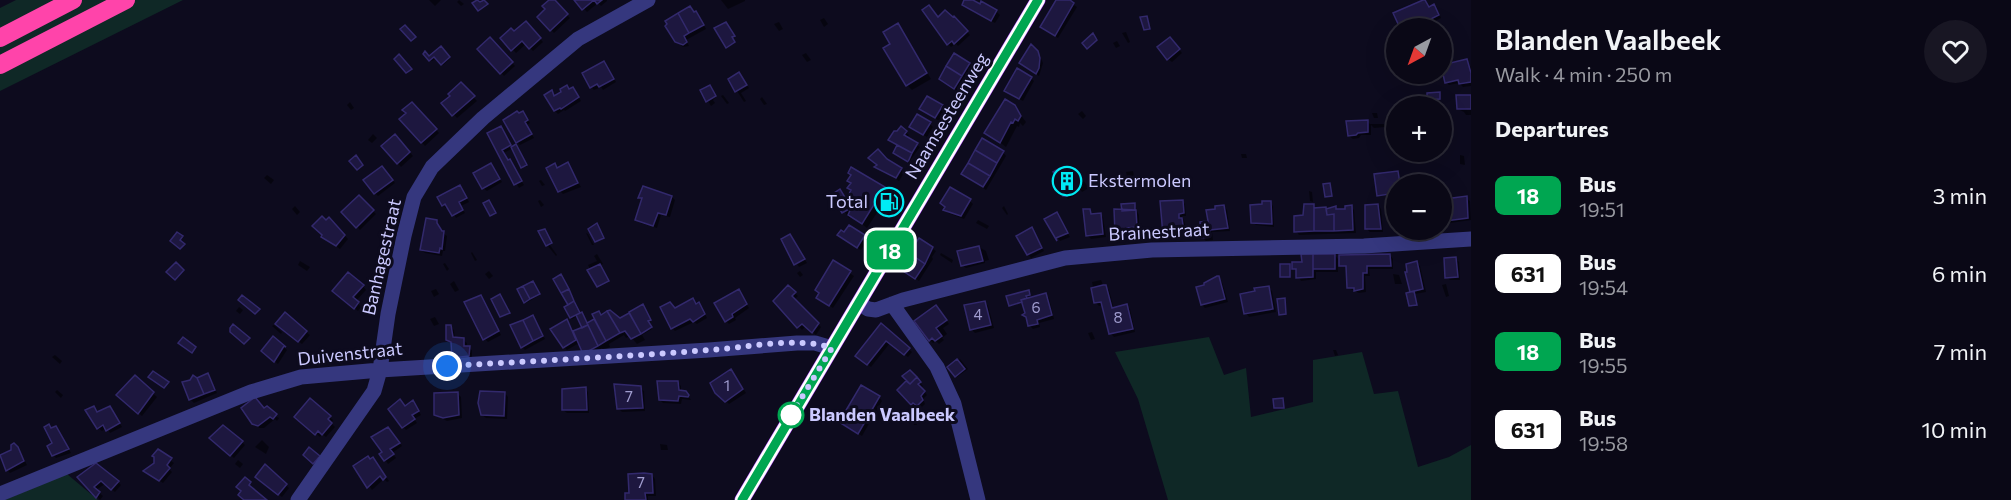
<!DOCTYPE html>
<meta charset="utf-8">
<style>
:root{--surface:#0a0816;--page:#181623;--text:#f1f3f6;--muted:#999aa1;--line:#2a2935}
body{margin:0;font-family:Commissioner,sans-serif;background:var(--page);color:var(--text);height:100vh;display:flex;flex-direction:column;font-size:22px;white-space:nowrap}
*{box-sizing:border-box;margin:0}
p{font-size:20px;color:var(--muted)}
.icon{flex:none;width:33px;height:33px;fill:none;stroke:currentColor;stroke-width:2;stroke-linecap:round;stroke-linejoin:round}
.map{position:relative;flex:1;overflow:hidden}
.panel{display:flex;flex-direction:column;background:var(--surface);width:540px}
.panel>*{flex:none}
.badge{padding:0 12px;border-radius:9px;font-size:21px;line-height:39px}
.needle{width:39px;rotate:221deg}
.buttons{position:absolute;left:1386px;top:18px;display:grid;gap:12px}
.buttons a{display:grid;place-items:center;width:66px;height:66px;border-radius:50%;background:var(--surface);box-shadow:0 6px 24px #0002,0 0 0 2px var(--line);font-size:30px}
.you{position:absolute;width:30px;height:30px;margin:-15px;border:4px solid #fff;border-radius:50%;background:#1a73e8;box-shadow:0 0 0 9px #1a73e833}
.map>.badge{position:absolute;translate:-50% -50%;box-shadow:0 0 0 3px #fff}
h2{padding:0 24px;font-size:22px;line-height:54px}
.round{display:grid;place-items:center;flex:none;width:63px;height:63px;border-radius:32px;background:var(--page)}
.headline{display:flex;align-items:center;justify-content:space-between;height:102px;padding:0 24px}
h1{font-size:28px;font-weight:600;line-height:45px}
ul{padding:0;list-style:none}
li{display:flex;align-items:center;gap:18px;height:78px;padding:0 24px}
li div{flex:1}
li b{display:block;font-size:22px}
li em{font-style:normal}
li .badge{min-width:66px;font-weight:700;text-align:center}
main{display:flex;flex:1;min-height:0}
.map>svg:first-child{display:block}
.green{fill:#0f2826}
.shadow{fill:#0007}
.building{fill:#1d173f;stroke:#32296c;stroke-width:1.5}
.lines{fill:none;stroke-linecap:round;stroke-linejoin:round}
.minor{stroke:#35377e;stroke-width:15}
.major{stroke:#b250ff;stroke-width:15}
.highway{stroke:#f4a;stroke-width:18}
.line-casing{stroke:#fff;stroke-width:14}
.line{stroke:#00a651;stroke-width:9}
.walk{stroke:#cbc9ff;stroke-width:6;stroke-dasharray:0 10.8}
.stop-dot{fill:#fff;stroke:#00a651;stroke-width:3}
.labels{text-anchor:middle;stroke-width:6;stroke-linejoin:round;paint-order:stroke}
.number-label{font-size:15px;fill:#a09ccf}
.street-label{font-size:18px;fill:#cbc9ff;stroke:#0d0b1e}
.poi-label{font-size:18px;fill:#cbc9ff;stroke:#0d0b1e;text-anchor:start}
.stop-label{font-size:18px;font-weight:bold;fill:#cbc9ff;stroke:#0d0b1e;text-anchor:start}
</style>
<main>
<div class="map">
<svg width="1471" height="500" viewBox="0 0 1471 500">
<rect width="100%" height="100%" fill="#0d0b1e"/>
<path class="green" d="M16 0H183L0 91V8Z
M1209 337 1224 375 1246 368 1251 417 1313 402V360L1362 352 1374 394 1398 391 1418 467 1449 457 1471 445V500H1168L1138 399 1115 352Z
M67 474 98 500H4Z"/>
<path class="shadow" d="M429 0H441L435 6Z
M459 0 464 4 461 6 457 2Z
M552 0 570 18 554 33 539 17 547 10Z
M576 0H607V1L601 6 598 3 587 12Z
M721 0H745V1L728 9Z
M966 0H970L981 6 982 4 996 11 1000 15 995 23 967 8Z
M1058 0H1067L1077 7 1058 38 1045 30Z
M1425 1 1430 8 1434 6 1437 9 1441 18 1421 28 1419 27 1402 28 1395 14Z
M690 8 699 16 706 29 686 40 689 46 683 47 676 41Z
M824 18 828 24 824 27 820 20Z
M938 18 953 19 954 18 970 35 958 46 956 44 951 47 948 44Z
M779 22 783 29 779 31 774 24Z
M526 23 543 42 533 51 526 44 516 53 502 38 514 33Z
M897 25 903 30 931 79 912 90 907 85 892 44Z
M1126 32 1130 42 1128 43 1122 33Z
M490 39 515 66 504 76 479 49Z
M1170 39 1182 53 1172 62 1168 59Z
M1117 41 1120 46 1116 48 1113 43Z
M1031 47 1040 56 1043 63 1039 76 1025 66Z
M441 48 450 59 443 65 436 58 432 61 425 54 429 58Z
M806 53 811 60 807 62 802 55Z
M1466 60 1471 68V86L1463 87 1459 83 1449 85 1446 82Z
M604 63 616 82 603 90 601 87 594 90 591 87Z
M969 64 972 67 957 91 940 79Z
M739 74 749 88 741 93 746 101 744 102 737 91Z
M1417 74H1433L1434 76 1419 79Z
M1031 78 1034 81 1023 101 1009 94Z
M461 84 477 101 457 118 443 103Z
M711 88 716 97 713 100 715 103 711 106 702 91Z
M570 90 576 92 581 101 565 111 564 110 558 114 555 111 551 92 555 97Z
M723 95 729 103 727 104 721 96Z
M1471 96V115H1466L1464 112 1458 109V97Z
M762 97 767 104 764 105 760 99Z
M350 102 354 108 351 110 347 105Z
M412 104 439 133 425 146 401 119 408 114Z
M942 106 947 111 940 122 921 108Z
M1014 106 1026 122 1023 126 1020 123 1019 127 1017 126 1006 147 986 132Z
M1082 111 1086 116 1083 119 1078 114Z
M523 113 530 123 527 125 534 138 520 145 517 142 519 115Z
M1372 113H1377L1378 118H1374Z
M1367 121 1370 124H1384L1385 127 1374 128 1371 125V135H1361L1359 138 1353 139 1349 136Z
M930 124 933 127 927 137 914 130Z
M1446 125 1450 126V133L1447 132Z
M500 128 513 148 517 147 527 167H522L513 148 504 153 524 185 519 188 489 134Z
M901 128 909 135 906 139 920 147 909 162 896 154 898 146 890 140Z
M373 134 377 138 372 143 368 140Z
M395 136 413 156 401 167 383 146Z
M1003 152 1006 156 986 190 963 174Z
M1241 154H1246L1247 158H1242Z
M1460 155 1464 156 1465 165 1460 164Z
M567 164 581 187 563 194 560 191 555 165 559 169Z
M491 165 502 182 487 191 483 188Z
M877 167 901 170 904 173 899 181Z
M385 171 395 183 378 196 375 193Z
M1133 171 1135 180 1128 181 1126 172Z
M1398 174 1400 184H1396V202L1393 203 1391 195H1379Z
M267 175 274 180 271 184 264 178Z
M1074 176 1078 179 1079 188 1083 186 1081 181 1083 180 1089 188 1082 192 1080 189 1074 196 1068 199 1065 196Z
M541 180 545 185 542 186 539 181Z
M1433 180H1436L1438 184H1433Z
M884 188 889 193 888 195 898 202 892 211 882 205 867 228 852 216 849 218 833 195 840 191 851 205 859 201 853 191Z
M463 190 469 202 461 206 465 213 456 218 449 207 446 208 443 205Z
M1309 191 1312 192 1313 202 1310 201Z
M359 197 376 214 360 230 344 212Z
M640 197H672L675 200 670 217 661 215 657 228 640 223 637 219 643 200Z
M1466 198 1470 201 1471 220 1450 223 1447 220Z
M540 200 544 205 541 207 538 201Z
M970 201 973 204 964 219 948 213 945 210Z
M1182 201 1185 204 1186 216H1182L1185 223 1186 236 1167 237 1164 234Z
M1270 202 1273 206 1274 227 1256 225 1252 222Z
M1134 205 1139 215V230H1129L1130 236H1120L1116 233 1123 210Z
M1313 205 1316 209 1327 211 1335 208 1338 211 1347 210 1351 207 1354 210 1356 233 1299 235 1296 231Z
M1378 205 1381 209 1383 232H1370L1367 229Z
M295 206 300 212 297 215 292 209Z
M1004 206 1008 214 1007 215 1002 208Z
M1224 206 1227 210 1230 231 1212 232 1213 240 1206 241 1203 238 1210 222Z
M1089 210 1093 215 1100 214 1103 217 1106 237 1091 239 1087 235Z
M1057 214 1070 237 1060 241 1046 220Z
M329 219 348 239 340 249 323 237Z
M978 220 989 226 987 229 976 223Z
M436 221 443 233 447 236 445 251H443L442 256 425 253 421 250Z
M1032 229 1044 251 1031 258 1028 254Z
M1402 230H1422L1423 235 1406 238 1403 234Z
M546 232 552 244 550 245 557 255 556 256 547 245Z
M586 233 588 234 594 245H592Z
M790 236 807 263 799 267 783 240Z
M864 236 868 239 861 250 842 238Z
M920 240 936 251 932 257 933 259 919 281 905 272Z
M979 247 986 251 989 260 985 261V263L966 268 962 265Z
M472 252 477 260 475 261 471 253Z
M941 253 953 260 952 263 940 255Z
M597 254 603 264 600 265 609 282 599 287 588 265 597 261 594 256Z
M1335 255 1338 259V272H1316V279L1301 281 1294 268Z
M1390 255 1393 259V269H1369L1370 276H1365L1366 292 1359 293 1348 288V268L1341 265Z
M1456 259 1459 262 1460 280H1450L1447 277Z
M300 261 310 267 307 271 298 265Z
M833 262 854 276 833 308 818 298Z
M445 263 449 269 447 271 443 264Z
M1417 263 1420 266 1426 292 1415 294 1417 306 1412 307Z
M489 271 493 276 489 279 485 274Z
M800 271 803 275 800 277 797 273Z
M1393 274 1399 275 1402 284H1395Z
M562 277 587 325 594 321 599 326V313L602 316 620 320 629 315 634 320 644 307 651 321 648 323 652 329 642 335 645 340 637 344 630 336 626 338 624 335 609 344 610 347 604 350 602 348 588 356 579 343 567 350 564 347 567 321 574 332 584 328 578 316 572 319 566 307 570 305Z
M1218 279 1222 282 1228 302 1205 308 1202 305Z
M1101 280 1104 287 1109 290 1114 309 1126 306 1130 309 1135 332 1114 337 1110 333 1103 305 1099 306 1096 303 1092 282Z
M454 281 459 290 455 292 450 284Z
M534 284 540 295 526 303 519 290Z
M1446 284 1449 296 1446 297 1442 285Z
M363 286 366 290 356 301 361 307 358 311 338 294Z
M788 287 798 296 794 300 821 327 816 335 806 326 802 330 775 301Z
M1268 287 1272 291 1276 312 1249 317 1246 313Z
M436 289 439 294 434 297 431 291Z
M738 291 749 308 735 318 736 320 729 324 726 321Z
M1028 292 1030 296 1026 297 1027 300 1045 295 1049 298 1054 319 1039 323 1040 327 1033 329 1030 326 1028 318 1024 315 1027 313 1023 298H1018L1022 303 1011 306 1008 297Z
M481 296 501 335 488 342 485 339Z
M693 300 702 307 707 318 697 324 694 322 675 331 672 328 675 310Z
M985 302 988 306 994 328 975 333 972 330 965 306Z
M239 307 243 310 240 314 236 311Z
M939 310 949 324 943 328 947 334 942 338 944 340 939 344 936 341 933 343 930 340Z
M435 317 439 324 434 326 430 319Z
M533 317 545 339 525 350 522 347Z
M274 325 282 332 281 334 272 326Z
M882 325 912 352 908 357 890 343 871 367 861 359Z
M450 326 454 330 455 339 463 340 467 343V348L472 350V359L457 360 453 357V343L447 339Z
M280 327 306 332 310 335 302 344Z
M1092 332 1095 339 1091 340 1088 333Z
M284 347 287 350 278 364 266 354Z
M1333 350H1336L1338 355 1335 356Z
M55 355 62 361 60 364 52 357Z
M960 359 968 369 957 377 949 367Z
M731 370 746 393 729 404 716 392Z
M910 372 923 386 921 388 927 395 923 399 925 404 921 408 915 407 899 390 909 380Z
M208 375 217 393 194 403 191 400 184 383Z
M135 377 157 397 142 416 121 398Z
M677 382 681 386V392H685L691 400 682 399 681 404 663 403 660 400Z
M585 388 588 392 589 413H567L563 410Z
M640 388 644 391 645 411 622 412 618 408Z
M57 390 63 395 61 398 55 392Z
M457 393 461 397 462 418 447 421 439 417 435 414Z
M505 393 508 397 507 419 486 418 482 415Z
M879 397 882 401 862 436 840 422Z
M310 400 333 420 331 423 335 427 326 437 322 434 320 437 296 417Z
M416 406 421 415 414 419 417 423 406 430 403 427Z
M94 407 98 413 110 408 122 427 110 433 107 428 102 431 98 428Z
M264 410 279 418 277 421 275 419 264 428H259L256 424Z
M911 416 915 417 917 425H914Z
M49 426 52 429 56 428 59 431 71 453 56 458 53 455 54 444Z
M391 432 402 446 392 453 396 458 388 464 381 454 384 452Z
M262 440 269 447 266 454 255 447Z
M214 441 242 442 245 445 234 458Z
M660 444 667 445 668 450H661Z
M14 445 19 450 27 465 10 473 7 470Z
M158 451 174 463 169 469 172 472 163 483 146 471 152 464H155Z
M238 460 243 464 240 468 235 464Z
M376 462 389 481 387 482 384 479 372 490 355 466Z
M265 466 289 488 282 497 260 480Z
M652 475 655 479 656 496H648V500H627L630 494Z
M80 477 118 482 121 485 115 492 105 484 96 490 103 496 100 500Z"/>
<path class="building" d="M477 0 480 2 484 0 488 4 478 11 472 3Z
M549 0H555L568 14 550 31 537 17 545 9 542 6Z
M574 0H602L597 4 594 0 582 10Z
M964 0H973L980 4 981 1 997 10 991 21 962 5Z
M1056 0H1070L1074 3 1055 36 1040 27Z
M1423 0H1425L1429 7 1434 4 1439 15 1417 26 1415 24 1400 28 1393 13Z
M929 5 938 17 945 10 953 17 954 16 968 31 954 44 952 41 947 45 922 10Z
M690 6 694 12 696 11 704 25 689 33 678 13Z
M678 13 689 33 684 36 687 42 683 45 675 42 665 26 667 24 665 21Z
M1147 16 1150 29 1144 30 1140 17Z
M526 21 541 38 529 49 522 41 511 51 500 38 511 28 514 31Z
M726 22 735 36 732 37 735 42 726 48 714 28Z
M898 23 927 73 906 86 883 48 890 44 883 32Z
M405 25 416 37 411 41 400 29Z
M1093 33 1097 40 1087 49 1082 43Z
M490 37 513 62 500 74 477 49Z
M1170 37 1180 49 1167 60 1157 47Z
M1031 44 1038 51 1040 58 1039 68 1036 74 1019 63Z
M441 46 450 57 441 65 434 57 429 61 423 54 425 51 429 56Z
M954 53 970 63 962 76 946 66Z
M399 54 412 69 406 73 394 59Z
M1467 59 1471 73V82L1459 84 1458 80 1445 83 1442 70 1447 69 1446 64Z
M604 61 614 79 599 87 597 84 590 88 582 73Z
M946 66 962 76 954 89 939 79Z
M1017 68 1032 77 1019 99 1004 91Z
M739 72 747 85 735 92 728 79Z
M461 82 475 96 452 116 441 103 450 96 448 94Z
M567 85 569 89 573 87 579 97 561 109 560 108 554 111 544 95 552 90 554 96 561 92 560 89Z
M710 85 716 96 706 102 700 90Z
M1440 92V99L1427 100V93Z
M1456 95H1471V109H1457Z
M927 96 943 105 935 118 919 109Z
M1005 99 1015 105 1021 116 1018 121 1015 119 1013 123 1011 122 1000 143 984 133Z
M412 102 437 129 421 143 399 119 406 113 402 110Z
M517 111 519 113 523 111 528 120 525 122 532 134 516 143 503 120Z
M917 114 931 122 923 135 909 127Z
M1368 120V132L1358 133 1356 135 1348 136 1346 121Z
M501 126 511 145 502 150 508 160 510 159 522 181 514 185 487 133Z
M901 126 907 131 904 135 918 143 912 153 888 140 894 131H897Z
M395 134 410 152 397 164 381 146Z
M982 138 1004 151 997 163 975 150Z
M516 144 527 165 521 168 511 147Z
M897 145 912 153 908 162 893 153Z
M878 149 887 159 902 168 896 178 874 167 877 165 868 158Z
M975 150 997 163 990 176 968 163Z
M356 155 363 165 357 170 349 161Z
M568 162 578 183 558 192 546 168 555 163 557 168Z
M491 163 500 179 482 189 473 173Z
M968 163 990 176 983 187 961 174Z
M382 166 393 180 374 194 363 180Z
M851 167 885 187 862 224 848 215 851 208 842 213 831 195 840 189 849 204 857 200 849 194 851 190 847 188 851 183 847 181 851 175 848 173Z
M1060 168 1072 171 1077 179 1075 188 1067 196H1063V188L1057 185 1059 178 1053 172Z
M1398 171 1400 184H1396V201L1390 202 1389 194 1377 196 1374 174Z
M1330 183 1332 196 1325 197 1323 184Z
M460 185 467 198 459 202 463 210 452 216 445 204 442 206 437 197Z
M643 186 672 196 666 215 658 213 653 226 635 220 642 198H638Z
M950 187 971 199 961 216 943 210 945 207 940 203Z
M887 193 897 200 890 211 880 204Z
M359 195 374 210 356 228 341 212Z
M1467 196 1468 218 1446 221 1445 199Z
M489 200 496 213 490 216 483 203Z
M1183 200 1184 213 1179 214V218H1182L1184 233 1163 235 1160 201Z
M1262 201H1271L1272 224 1251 223 1250 205 1262 204Z
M1135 203V210L1122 211 1121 204Z
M1304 204H1314V231L1294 232V216L1303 215Z
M1378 204 1381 229H1365V205Z
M1224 205 1228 228 1210 230V237L1201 238 1200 222 1208 221 1206 210 1215 209V206Z
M1352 205 1353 230 1334 231V214L1327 215 1326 209 1336 206V209H1345V206Z
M1326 207 1327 215 1334 214V231H1314V208Z
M1083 209H1090L1091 214 1101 213 1103 234 1086 236Z
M1114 209 1136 210 1137 227 1127 228V233L1115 234Z
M1057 212 1068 233 1056 238 1057 241 1044 219Z
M322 216 326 220 329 217 345 235 336 246 321 237 322 235 312 226Z
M426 218 437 220V223L442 231H444L442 249 440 248 439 253 420 250Z
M597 223 604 238 595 242 588 229Z
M849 225 865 235 857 248 837 235 841 230 844 232Z
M1032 227 1042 248 1027 255 1016 236Z
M545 229 552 243 546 246 538 231Z
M177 232 183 236 180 240 185 244 180 249 170 241Z
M790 234 805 259 794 265 781 239Z
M919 238 933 247 925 264 909 253Z
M979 246 983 261 961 266 957 251Z
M909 253 925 264 915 279 900 269Z
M1301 254H1313V277L1296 278V269H1292V262H1302Z
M1313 254H1335V269H1313Z
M1390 254 1391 266H1367V273H1363V289L1354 291V288H1347L1346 266H1339V255Z
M1456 257 1458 277 1445 278 1444 258Z
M833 260 851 271 829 306 816 298 819 293 815 290Z
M1417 261 1423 289 1410 292 1405 272H1407L1406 264Z
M176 262 184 270 175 280 166 272Z
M600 264 609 281 597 287 587 270Z
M1280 264H1290V277H1280Z
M348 272 364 285 353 297 359 302 354 309 332 291Z
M561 274 569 289 561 293 553 279Z
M1217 276H1219L1225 299 1201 305 1196 287 1204 285V283Z
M533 281 540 294 530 299 523 286Z
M788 285 796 292 792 296 819 323 812 333 802 324 797 328 773 301Z
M1103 285H1106L1112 308 1127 304 1133 329 1109 334 1101 302 1094 303 1091 288Z
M523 286 530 299 524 303 517 289Z
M1269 286 1273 309 1244 314 1240 294 1255 291 1254 288Z
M569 289 574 301 568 305 561 293Z
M739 289 747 304 732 314 733 317 725 322 714 303Z
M1029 290 1030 295 1026 296 1027 298 1021 300 1022 302 1009 306 1006 296Z
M1414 291 1417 305 1409 306 1406 293Z
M1046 293 1052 315 1037 320 1038 324 1028 326 1026 317 1022 315 1025 313 1021 300Z
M500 294 510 313 500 317 491 299Z
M242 295 260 309 255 314 238 300Z
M481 295 499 331 483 340 464 302Z
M693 298 696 304 699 302 705 314 693 322 690 319 671 329 660 307 670 302 675 308Z
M1285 298 1286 314 1279 315 1277 299Z
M574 301 580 313 570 318 564 307Z
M985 301 991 325 970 330 964 305Z
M643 304 651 320 648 321 652 327 641 334 629 312Z
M936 305 947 320 936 328 942 336 935 341 932 338 929 341 914 321Z
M610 310 620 318 629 313 641 334 631 339 625 331 620 333 607 311Z
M599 311 601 315 607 311 620 333 606 341 592 314Z
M285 312 307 331 298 342 275 324Z
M582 312 588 325 582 328 576 315Z
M533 315 543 336 533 341 523 320Z
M567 319 576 340 563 348 550 329Z
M594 319 606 341 598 346 587 323Z
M523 320 533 341 521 348 510 325Z
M881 323 910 348 904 355 886 341 867 365 855 356Z
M233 324 250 338 244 344 230 332V328Z
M446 325H451L453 337 464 338V346H470L469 356 452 358 451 342 446 340Z
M588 325 598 346 583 354 573 331Z
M273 336 286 347 284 346 274 362 261 351Z
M183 337 196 347 192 353 178 343Z
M957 359 965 369 955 377 947 367Z
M731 369 743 389 725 402 715 393 710 383Z
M910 370 917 377 910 384 902 376Z
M153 371 169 382 164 388 148 377Z
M208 373 215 390 204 394 197 378Z
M135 375 154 392 138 414 116 395Z
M193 375 197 378 204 394 189 400 182 382 190 380Z
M917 377 921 382 918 384 925 391 921 396 923 400 917 406 913 403 911 405 897 390 906 381 910 384Z
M657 381H678L679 390 686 391 689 395 688 397 679 396 678 401 659 400Z
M614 384 641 386 643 408 617 409Z
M861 385 880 396 858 434 839 422Z
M586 387 587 410H562V389Z
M480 391 505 392 504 416 481 415 478 403Z
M458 392 459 415 443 418 434 415V393Z
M255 397 264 408 267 406 277 414 273 419 270 417 258 426 252 424 241 408Z
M310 398 331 416 328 419 332 423 322 435 318 431 315 435 294 417Z
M1283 398 1284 408H1274L1273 399Z
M400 399 405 406 413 400 419 411 412 415 415 419 402 428 388 409Z
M94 406 97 412 110 406 120 423 106 431 103 425 97 429 85 410Z
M49 424 51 428 56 426 69 449 52 456 47 446 52 443 44 427Z
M223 425 243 441 230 456 209 438Z
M388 427 400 443 390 449 394 454 384 461 379 454 382 452 371 437Z
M14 443 18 447 24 461 6 471 0 455 11 450V445Z
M309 447 320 456 313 464 303 455Z
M158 449 172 458 167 465 170 468 159 481 143 471 154 463V457L152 456Z
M368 456 370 459 373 457 386 477 383 480 380 476 367 488 353 466Z
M96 463 119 481 111 490 101 481 94 487 100 492 96 498 77 477Z
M265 464 287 484 278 495 255 477Z
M644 473 652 474 653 493H645L646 500H625V493H629L628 474Z
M245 477 251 482 249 485 267 500H244L238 495 241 491 236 487Z"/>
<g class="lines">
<path class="minor" d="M859 303 868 309 876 310 903 300 1065 258 1152 250 1364 246 1471 239
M892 304 937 367 954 404 978 500
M0 494 251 392 301 377 380 370 709 350 797 343H815L832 348
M298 500 374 391 380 370 388 314 404 236 414 197 432 167 483 118 578 39 648 0"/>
<path class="major" d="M742 500 1038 0"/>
<path class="highway" d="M0 38 73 0
M0 65 126 0"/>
</g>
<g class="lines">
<g class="line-casing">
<path id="line" d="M742 500 1038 0"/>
</g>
<use href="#line" class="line"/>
<path class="walk" d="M447 366C534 361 621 357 709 350 746 348 797 336 832 348L791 415"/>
</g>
<defs>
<g id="building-ring" transform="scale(1.5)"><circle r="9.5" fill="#0d0b1e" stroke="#00ebf4" stroke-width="1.5"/><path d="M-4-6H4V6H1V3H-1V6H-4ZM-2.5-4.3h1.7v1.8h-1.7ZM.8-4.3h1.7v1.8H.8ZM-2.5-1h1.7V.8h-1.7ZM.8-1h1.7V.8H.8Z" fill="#00ebf4"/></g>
<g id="fuel-ring" transform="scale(1.5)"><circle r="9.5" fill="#0d0b1e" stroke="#00ebf4" stroke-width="1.5"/><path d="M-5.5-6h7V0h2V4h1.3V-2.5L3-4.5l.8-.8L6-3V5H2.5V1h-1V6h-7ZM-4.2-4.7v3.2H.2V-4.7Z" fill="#00ebf4"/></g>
</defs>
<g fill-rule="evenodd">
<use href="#building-ring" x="1067" y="181"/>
<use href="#fuel-ring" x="889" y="202"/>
</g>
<circle class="stop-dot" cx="791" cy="415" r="12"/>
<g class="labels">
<g class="number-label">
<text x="1036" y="313">6</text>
<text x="978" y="320">4</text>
<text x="1118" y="323">8</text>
<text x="727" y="391">1</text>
<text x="629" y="402">7</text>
<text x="641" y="488">7</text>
</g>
<g class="street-label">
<text transform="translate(947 116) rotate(-59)" y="6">Naamsesteenweg</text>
<text transform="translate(1159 232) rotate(-3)" y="6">Brainestraat</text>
<text transform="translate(382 257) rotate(-77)" y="6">Banhagestraat</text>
<text transform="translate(350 354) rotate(-6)" y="6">Duivenstraat</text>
</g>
<g class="poi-label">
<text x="1088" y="187">Ekstermolen</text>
<text x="868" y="208" text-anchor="end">Total</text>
</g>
<g class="stop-label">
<text x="809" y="421">Blanden Vaalbeek</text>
</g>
</g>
</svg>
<div class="buttons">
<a><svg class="needle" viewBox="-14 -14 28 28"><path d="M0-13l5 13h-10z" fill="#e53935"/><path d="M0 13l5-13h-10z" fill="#999aa1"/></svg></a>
<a>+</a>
<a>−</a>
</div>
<div class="you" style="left:447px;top:366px"></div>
<b class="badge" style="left:890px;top:250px;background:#00a651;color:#fff">18</b>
</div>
<section class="panel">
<div class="headline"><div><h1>Blanden Vaalbeek</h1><p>Walk · 4 min · 250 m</p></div><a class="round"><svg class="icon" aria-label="heart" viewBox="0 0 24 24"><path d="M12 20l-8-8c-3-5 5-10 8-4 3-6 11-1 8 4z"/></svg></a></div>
<h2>Departures</h2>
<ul>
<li><span class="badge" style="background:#00a651;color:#fff">18</span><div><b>Bus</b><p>19:51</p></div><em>3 min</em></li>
<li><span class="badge" style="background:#fff;color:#111">631</span><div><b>Bus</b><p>19:54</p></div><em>6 min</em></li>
<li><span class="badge" style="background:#00a651;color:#fff">18</span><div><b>Bus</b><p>19:55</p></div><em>7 min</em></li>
<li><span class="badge" style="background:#fff;color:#111">631</span><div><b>Bus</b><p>19:58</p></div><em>10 min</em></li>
</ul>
</section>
</main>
